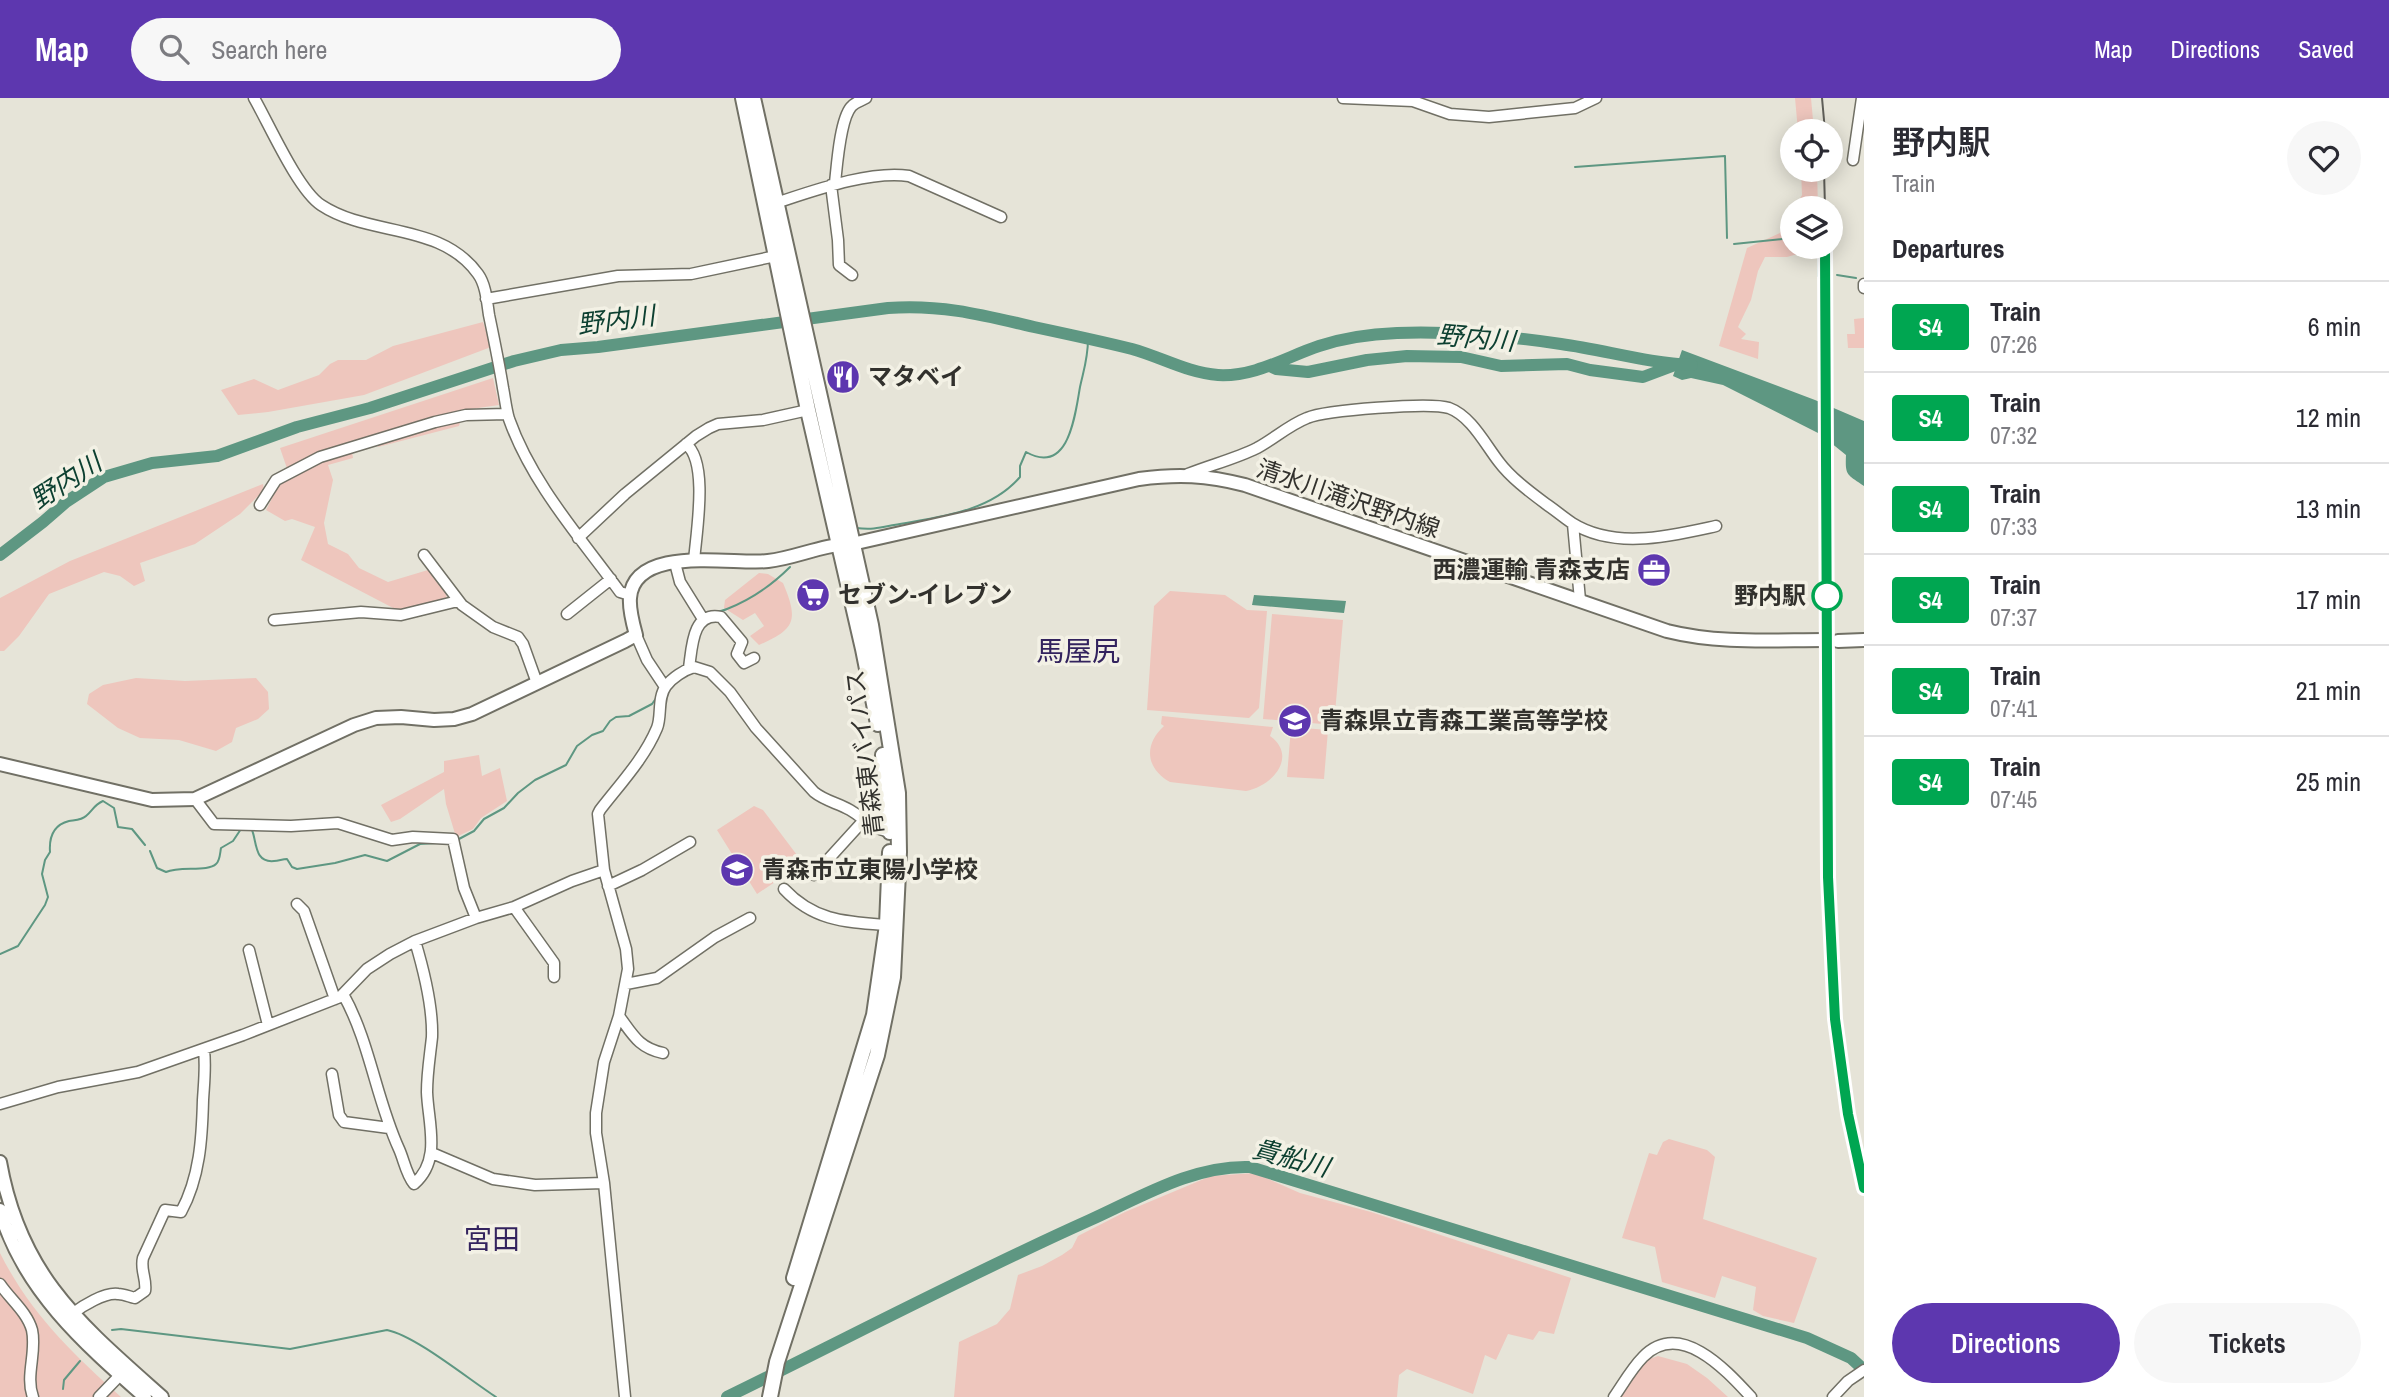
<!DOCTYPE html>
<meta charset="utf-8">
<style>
:root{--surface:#fff;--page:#f7f7f7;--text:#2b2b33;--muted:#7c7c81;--line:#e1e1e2;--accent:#5d37af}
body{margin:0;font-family:"Archivo Narrow","Noto Sans JP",sans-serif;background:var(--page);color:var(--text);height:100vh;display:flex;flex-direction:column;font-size:26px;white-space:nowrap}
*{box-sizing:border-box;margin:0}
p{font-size:23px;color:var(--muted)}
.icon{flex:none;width:38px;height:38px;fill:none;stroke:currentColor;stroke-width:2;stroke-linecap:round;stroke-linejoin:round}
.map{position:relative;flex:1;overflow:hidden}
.side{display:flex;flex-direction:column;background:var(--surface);width:525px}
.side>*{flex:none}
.badge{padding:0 14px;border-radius:5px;font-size:24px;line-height:46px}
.tools{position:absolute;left:1780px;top:21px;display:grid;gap:14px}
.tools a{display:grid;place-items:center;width:63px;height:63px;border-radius:50%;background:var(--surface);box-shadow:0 4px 18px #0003;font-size:35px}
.map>.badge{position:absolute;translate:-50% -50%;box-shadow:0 0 0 4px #fff}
h2{padding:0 28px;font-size:26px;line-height:63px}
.round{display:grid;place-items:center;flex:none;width:74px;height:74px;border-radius:37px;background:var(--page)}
.head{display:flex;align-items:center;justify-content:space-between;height:119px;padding:0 28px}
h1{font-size:33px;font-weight:600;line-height:52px}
.button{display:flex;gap:14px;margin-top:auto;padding:14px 28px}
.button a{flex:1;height:80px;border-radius:42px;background:var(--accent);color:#fff;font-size:28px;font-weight:600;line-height:80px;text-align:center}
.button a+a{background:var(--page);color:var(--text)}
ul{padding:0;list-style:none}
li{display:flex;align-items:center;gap:21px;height:91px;padding:0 28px;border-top:2px solid var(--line)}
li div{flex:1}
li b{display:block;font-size:26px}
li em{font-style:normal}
li .badge{min-width:77px;font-weight:700;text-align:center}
header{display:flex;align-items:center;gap:42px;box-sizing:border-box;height:98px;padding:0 35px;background:var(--accent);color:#fff}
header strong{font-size:33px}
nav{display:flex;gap:38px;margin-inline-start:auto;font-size:24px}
.search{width:490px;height:63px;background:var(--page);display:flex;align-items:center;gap:18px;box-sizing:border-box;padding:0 24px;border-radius:38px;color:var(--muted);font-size:26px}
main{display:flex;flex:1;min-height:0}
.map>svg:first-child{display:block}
.green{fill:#eec6bd}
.water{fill:#5e9782}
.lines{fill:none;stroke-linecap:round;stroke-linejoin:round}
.stream{stroke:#5e9782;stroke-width:2}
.river{stroke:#5e9782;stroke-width:12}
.minor-casing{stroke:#717065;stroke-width:13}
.major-casing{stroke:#717065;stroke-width:16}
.highway-casing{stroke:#717065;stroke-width:18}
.minor{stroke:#fff;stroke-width:10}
.major{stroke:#fff;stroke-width:12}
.highway{stroke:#fff;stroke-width:14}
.rail{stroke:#5f5e58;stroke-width:2}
.line-casing{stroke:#fff;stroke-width:16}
.line{stroke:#00a651;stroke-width:10}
.stop-dot{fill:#fff;stroke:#00a651;stroke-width:3.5}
.labels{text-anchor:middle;stroke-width:7;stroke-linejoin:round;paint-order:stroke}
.poi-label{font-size:24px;font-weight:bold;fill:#32312d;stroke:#f3f1e5;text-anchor:start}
.street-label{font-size:24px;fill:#32312d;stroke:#f3f1e5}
.stop-label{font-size:24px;font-weight:bold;fill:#32312d;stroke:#f3f1e5;text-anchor:end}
.water-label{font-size:26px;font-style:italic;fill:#0d4031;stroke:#f3f1e5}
.quarter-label{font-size:28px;fill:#33235e;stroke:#f3f1e5}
</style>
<header>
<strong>Map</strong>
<div class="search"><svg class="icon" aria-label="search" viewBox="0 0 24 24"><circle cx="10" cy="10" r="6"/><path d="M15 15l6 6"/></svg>Search here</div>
<nav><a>Map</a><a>Directions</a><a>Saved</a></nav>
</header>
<main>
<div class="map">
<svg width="1864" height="1299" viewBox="0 0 1864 1299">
<rect width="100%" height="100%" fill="#e6e4d8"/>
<path class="green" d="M1795 0H1811L1814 33H1798Z
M1801 72H1817L1818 110H1795L1802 97Z
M1792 115V149H1816L1815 151 1787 159H1765L1758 173 1751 202 1738 229 1746 236 1741 241 1759 244 1758 261 1719 248 1747 150 1780 135Z
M1864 220V250H1848L1847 236H1855L1854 221Z
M483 224 491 249 364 297 268 314 238 317 221 292 254 281 278 292 319 277 330 266 338 262H366L393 248Z
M493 280 499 307 464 312 459 328 378 349 377 346 352 354 353 360 328 367 333 382 324 425 328 446 348 456 359 470 388 484 428 472 446 494 447 503 397 512 301 462 315 429 292 421 285 423 266 412 279 387 290 379 280 350Z
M263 386 264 392 240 416 195 446 140 465 145 483 134 488 120 478 104 474 49 496 19 538 4 553H0V500L70 463Z
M759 475 768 476 783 485C799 523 795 531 759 547L750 538 764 528 755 515 743 522 724 510 725 502Z
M1170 493 1225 497 1247 512 1267 513 1259 610 1249 620 1147 612 1154 508Z
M1272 516 1343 522 1334 627 1263 621Z
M136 580 185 583 256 580 268 594 269 611 258 621 236 630 232 644 216 653 179 642 140 640 118 630 87 606 89 596 103 587Z
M1162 618 1273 629 1270 638C1298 658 1273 688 1246 693L1170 684C1145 670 1144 646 1164 628L1161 626Z
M1291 629 1328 632 1324 681 1287 679Z
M479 657 482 678 500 670 507 703 481 720 473 731 456 739 446 706 444 691 400 721 391 724 381 707 444 674V663Z
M754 708 763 712 803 765 757 796 717 732Z
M1669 1041 1707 1052 1715 1059 1703 1121 1817 1160 1794 1225 1763 1218 1753 1212 1756 1189 1722 1178 1715 1200 1662 1184 1655 1149 1622 1140 1649 1055 1657 1057 1663 1044Z
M1255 1075 1300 1095 1371 1114 1571 1180 1554 1236 1539 1233 1533 1242 1508 1236 1496 1262 1485 1257 1473 1296 1407 1271 1399 1277 1397 1299H954L959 1244 997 1226 1010 1211 1018 1177 1042 1168 1062 1157 1072 1150 1078 1138 1125 1114 1211 1078Z
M0 1155C30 1215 72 1255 121 1299H0Z
M1658 1258 1687 1266 1707 1280 1728 1299H1616L1644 1263Z"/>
<path class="water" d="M1682 252 1815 302 1864 323V388C1847 376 1845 378 1846 357L1820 336 1723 287 1691 280 1682 282 1673 278Z
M1254 497 1346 503 1344 515 1252 507Z"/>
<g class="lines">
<path class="stream" d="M1575 69 1725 58 1727 140
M1734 146 1792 140
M1796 149V152L1817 149
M1818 149V178H1823
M1837 177 1856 180
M856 430C872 432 879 430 894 427 937 419 989 415 1020 379V368L1026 354C1069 378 1075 317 1080 289 1084 271 1088 260 1088 241
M705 516C712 514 720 514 727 511 750 502 773 486 790 469
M691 533 698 520
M252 732C257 744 254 765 274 763 279 763 282 761 287 761L292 769 297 771 335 765 365 757 387 763 420 746 436 745
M459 741 474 733 484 721 504 710 518 695 535 682 566 667 577 648 592 637 603 633 610 623 616 619 629 618 652 606 657 599
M150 753 157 770 166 774C180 768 208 774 216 766 220 763 220 755 221 750L233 743 241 731
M0 856 18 848 45 807 48 799 42 776 45 762 50 754C49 740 53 727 69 723 75 722 82 722 86 718 93 712 94 707 103 703L114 710 118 729 132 731 145 747
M112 1232 121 1231 290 1251 387 1232C416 1238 468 1281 496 1299
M63 1291 64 1282 80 1263"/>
<path class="river" d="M1270 268 1276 271 1308 274 1367 262 1407 258 1461 259 1501 268 1567 266 1590 272 1643 279 1675 267
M0 457 43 424 66 404 104 379 152 365 217 358 297 329 370 310 514 263 561 252 598 249 888 210C941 206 983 217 1034 229 1067 236 1100 243 1132 251 1161 259 1188 275 1218 277 1255 279 1286 259 1319 248 1343 240 1372 236 1397 235 1452 233 1507 238 1561 246 1605 252 1647 265 1692 267
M727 1299C848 1240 967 1177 1090 1122 1141 1099 1193 1067 1250 1069L1807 1240 1851 1260 1864 1272"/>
<g class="minor-casing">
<path id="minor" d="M254 0C269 26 298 92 321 107 369 139 441 124 478 176 486 187 487 204 489 217 494 241 499 265 503 290 505 300 506 311 509 321 532 386 580 439 620 494L630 497
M1343 0 1413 3 1450 16 1489 19 1575 10 1596 0
M1853 62 1862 0
M835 85C837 67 840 22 851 9 855 4 861 3 866 0
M831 87 838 142 839 167 852 177
M776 105C813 93 870 72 909 78L1001 119
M1864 186V190
M486 201 618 178 691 176 776 158
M686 346C709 364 696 436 694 463
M1188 376C1210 367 1235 361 1257 350 1274 341 1289 327 1307 320 1326 312 1430 304 1449 310 1471 318 1485 346 1499 364 1511 380 1530 394 1546 406 1555 412 1563 419 1572 425 1615 452 1670 438 1716 428
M260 407 276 382 320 359 435 324 466 317 507 316
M1573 426 1580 502
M578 440 625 396 696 338 709 330 718 326 763 322 808 312
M424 457 462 507 493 529 518 539 523 546 537 585
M675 465 680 484 703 521
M567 516 611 481
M274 522 361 514 401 517 458 503
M636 537 647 562 665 589
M689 570C692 550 692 513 721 519L742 544 737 556 744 565 754 560
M195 701 214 726 291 728 338 725 392 742 413 739 453 741 464 790 476 820
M814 777 864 722
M608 788 642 772 690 744
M784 791C814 823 845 824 887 827
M297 806 304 813 335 901
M514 809 554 865V879
M249 852 268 927
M626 886 657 880 715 839 750 820
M343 896C370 944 376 1001 399 1051 404 1062 406 1076 414 1086 442 1062 428 1025 427 994 427 975 430 958 432 939 433 908 424 873 415 843
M619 918C633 937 639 950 663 955
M332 976 339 1017 344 1024 389 1030
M0 1006 58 989 138 974 243 937 340 899 367 871 390 856 415 843 476 820 514 809 572 783 604 772
M432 1055 493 1081 535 1087 604 1085
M0 1186C10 1201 27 1214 32 1232 37 1254 25 1278 33 1299
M72 1216C82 1208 105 1194 118 1196 124 1196 130 1199 135 1200L145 1193C147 1181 140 1172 143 1160L165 1112 181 1114C200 1079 202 1040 203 1002 204 985 206 969 204 952
M99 1299 125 1272
M625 1299 604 1085 596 1035V1015L604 964 619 918 628 871 626 851 604 772 598 716 600 712C620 686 644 661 657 630 662 618 657 600 666 588 672 580 684 572 694 569L710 574 730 594 756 630 814 694C825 703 838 705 850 712 867 722 868 729 890 734
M1614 1299C1623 1286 1632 1270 1643 1259 1680 1221 1726 1272 1751 1299
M1833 1299 1848 1283 1864 1272"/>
</g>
<g class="major-casing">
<path id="major" d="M1838 543 1864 542
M0 666 152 702 195 701 354 627 376 620 401 619 434 622 454 621 472 616 625 543 636 537C633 526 629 512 630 500 634 446 733 467 768 463 796 460 823 446 852 446L1139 381C1178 376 1206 377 1245 387L1667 533C1719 546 1771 542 1825 542
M0 1064C20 1178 80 1226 162 1299
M0 1112C23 1192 85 1246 145 1299"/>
</g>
<g class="highway-casing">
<path id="highway" d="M743 0 808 312 863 551 878 626
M753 0 871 527 898 695 899 754 893 879 877 957 777 1264 770 1299
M883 657 890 734
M794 1180 874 917 887 827 890 754"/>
</g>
<use href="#minor" class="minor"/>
<use href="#major" class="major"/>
<use href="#highway" class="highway"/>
<path class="rail" d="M1822 0 1825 33
M1824 72 1825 110
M1825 149 1828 779 1835 921 1848 1016 1864 1090"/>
</g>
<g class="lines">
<g class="line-casing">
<path id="line" d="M1825 149 1828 779 1835 921 1848 1016 1864 1090"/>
</g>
<use href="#line" class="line"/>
</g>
<defs>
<g id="restaurant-disc" transform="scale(1.75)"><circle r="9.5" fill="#5d37af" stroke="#f3f1e5"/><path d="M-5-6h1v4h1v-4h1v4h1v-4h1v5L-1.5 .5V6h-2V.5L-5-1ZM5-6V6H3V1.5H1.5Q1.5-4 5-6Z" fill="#fff"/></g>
<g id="office-disc" transform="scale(1.75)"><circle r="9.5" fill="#5d37af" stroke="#f3f1e5"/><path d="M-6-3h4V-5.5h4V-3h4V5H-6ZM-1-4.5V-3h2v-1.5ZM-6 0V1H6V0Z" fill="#fff"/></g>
<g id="supermarket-disc" transform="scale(1.75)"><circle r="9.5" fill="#5d37af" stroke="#f3f1e5"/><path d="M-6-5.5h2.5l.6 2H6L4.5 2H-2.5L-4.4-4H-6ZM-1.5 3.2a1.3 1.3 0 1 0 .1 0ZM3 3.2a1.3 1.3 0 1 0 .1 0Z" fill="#fff"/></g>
<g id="school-disc" transform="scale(1.75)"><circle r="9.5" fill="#5d37af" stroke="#f3f1e5"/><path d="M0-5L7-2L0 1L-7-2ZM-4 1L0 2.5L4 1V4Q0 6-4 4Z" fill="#fff"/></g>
</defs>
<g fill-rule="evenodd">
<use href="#restaurant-disc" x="843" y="279"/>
<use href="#office-disc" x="1654" y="472"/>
<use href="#supermarket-disc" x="813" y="497"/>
<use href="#school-disc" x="1295" y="623"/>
<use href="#school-disc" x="737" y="772"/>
</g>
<circle class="stop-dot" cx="1827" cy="498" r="14"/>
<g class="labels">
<g class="poi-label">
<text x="868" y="287">マタベイ</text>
<text x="1630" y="480" text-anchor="end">西濃運輸 青森支店</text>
<text x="838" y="505">セブン-イレブン</text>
<text x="1320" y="631">青森県立青森工業高等学校</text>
<text x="762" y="780">青森市立東陽小学校</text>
</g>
<g class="street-label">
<text transform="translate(1348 401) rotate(19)" y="8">清水川滝沢野内線</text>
<text transform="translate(865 655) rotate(-97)" y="8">青森東バイパス</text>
</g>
<g class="stop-label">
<text x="1806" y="506">野内駅</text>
</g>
<g class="water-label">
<text transform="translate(616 222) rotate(-7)" y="9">野内川</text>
<text transform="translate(1476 240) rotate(5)" y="9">野内川</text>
<text transform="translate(66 383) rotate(-33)" y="9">野内川</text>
<text transform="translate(1291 1060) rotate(15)" y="9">貴船川</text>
</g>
<g class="quarter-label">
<text x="1078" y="563">馬屋尻</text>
<text x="492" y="1151">宮田</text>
</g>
</g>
</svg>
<div class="tools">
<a><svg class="icon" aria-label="locate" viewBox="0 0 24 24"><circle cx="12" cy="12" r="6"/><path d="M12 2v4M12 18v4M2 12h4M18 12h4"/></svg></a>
<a><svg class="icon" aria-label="layers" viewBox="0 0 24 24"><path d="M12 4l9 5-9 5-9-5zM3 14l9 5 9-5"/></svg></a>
</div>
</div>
<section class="side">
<div class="head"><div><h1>野内駅</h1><p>Train</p></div><a class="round"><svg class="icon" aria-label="heart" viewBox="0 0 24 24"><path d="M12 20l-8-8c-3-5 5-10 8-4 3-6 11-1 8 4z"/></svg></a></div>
<h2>Departures</h2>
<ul>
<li><span class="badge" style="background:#00a651;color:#fff">S4</span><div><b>Train</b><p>07:26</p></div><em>6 min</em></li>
<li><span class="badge" style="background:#00a651;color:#fff">S4</span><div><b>Train</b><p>07:32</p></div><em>12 min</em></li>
<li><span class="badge" style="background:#00a651;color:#fff">S4</span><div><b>Train</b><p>07:33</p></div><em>13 min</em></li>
<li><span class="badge" style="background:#00a651;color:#fff">S4</span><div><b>Train</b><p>07:37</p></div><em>17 min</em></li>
<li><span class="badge" style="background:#00a651;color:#fff">S4</span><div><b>Train</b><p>07:41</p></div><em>21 min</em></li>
<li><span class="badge" style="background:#00a651;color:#fff">S4</span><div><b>Train</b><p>07:45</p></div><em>25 min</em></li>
</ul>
<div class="button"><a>Directions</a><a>Tickets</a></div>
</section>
</main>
